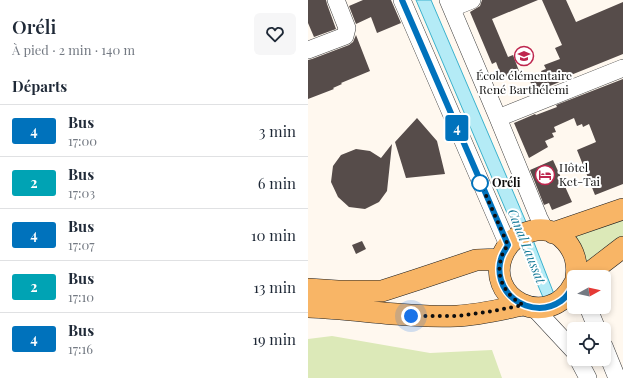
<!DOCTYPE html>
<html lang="fr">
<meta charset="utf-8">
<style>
:root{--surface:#fff;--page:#f6f6f7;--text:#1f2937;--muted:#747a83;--line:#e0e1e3}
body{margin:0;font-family:"Playfair Display",serif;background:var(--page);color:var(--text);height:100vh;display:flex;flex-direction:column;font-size:15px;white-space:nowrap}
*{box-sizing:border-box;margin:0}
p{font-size:13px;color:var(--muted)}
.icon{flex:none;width:22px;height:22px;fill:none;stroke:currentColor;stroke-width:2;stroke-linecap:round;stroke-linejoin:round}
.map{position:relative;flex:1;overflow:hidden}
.side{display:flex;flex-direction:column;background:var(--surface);width:308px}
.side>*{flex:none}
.badge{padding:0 8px;border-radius:3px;font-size:14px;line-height:26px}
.needle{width:26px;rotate:82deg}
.controls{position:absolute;left:259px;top:270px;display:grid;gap:8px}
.controls a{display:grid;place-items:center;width:44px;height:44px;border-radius:6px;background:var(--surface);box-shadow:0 2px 6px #0003;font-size:20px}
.you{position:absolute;width:20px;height:20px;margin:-10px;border:3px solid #fff;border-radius:50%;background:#1a73e8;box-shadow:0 0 0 6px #1a73e833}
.map>.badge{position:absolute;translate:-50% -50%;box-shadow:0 0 0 2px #fff}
h2{padding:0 12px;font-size:15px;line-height:36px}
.round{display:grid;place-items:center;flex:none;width:42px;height:42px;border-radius:6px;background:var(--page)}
.headline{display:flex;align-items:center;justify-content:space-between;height:68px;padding:0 12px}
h1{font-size:19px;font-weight:600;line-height:30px}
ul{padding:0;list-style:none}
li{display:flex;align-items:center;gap:12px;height:52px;padding:0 12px;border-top:1px solid var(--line)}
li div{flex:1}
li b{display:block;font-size:15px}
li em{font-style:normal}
li .badge{min-width:44px;font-weight:700;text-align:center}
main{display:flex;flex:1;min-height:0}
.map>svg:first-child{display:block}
.green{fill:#dce9b8}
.water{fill:#b4ebf6;stroke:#3bb2cd}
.building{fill:#564c4a}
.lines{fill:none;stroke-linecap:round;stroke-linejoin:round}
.minor-casing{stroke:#414141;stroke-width:18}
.major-casing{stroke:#1f1f1f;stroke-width:22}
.minor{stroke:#fff;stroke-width:17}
.major{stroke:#f8b566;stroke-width:21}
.line-casing{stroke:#fff;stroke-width:9}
.line{stroke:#0072bc;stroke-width:6}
.walk{stroke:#0e0e0e;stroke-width:4;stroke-dasharray:0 7.2}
.stop-dot{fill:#fff;stroke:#0072bc;stroke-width:2}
.labels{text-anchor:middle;stroke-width:4;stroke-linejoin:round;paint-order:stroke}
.poi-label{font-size:12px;fill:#0e0e0e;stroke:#fff}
.stop-label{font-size:12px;font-weight:bold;fill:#0e0e0e;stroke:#fff;text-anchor:start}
.water-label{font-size:13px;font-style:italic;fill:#177b98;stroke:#fff}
</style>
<main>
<section class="side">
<div class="headline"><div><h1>Oréli</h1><p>À pied · 2 min · 140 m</p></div><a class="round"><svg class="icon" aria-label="heart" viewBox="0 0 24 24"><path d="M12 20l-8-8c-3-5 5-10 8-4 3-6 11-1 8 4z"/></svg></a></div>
<h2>Départs</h2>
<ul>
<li><span class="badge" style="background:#0072bc;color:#fff">4</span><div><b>Bus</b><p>17:00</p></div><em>3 min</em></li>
<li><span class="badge" style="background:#00a3b4;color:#fff">2</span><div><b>Bus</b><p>17:03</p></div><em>6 min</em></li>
<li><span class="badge" style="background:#0072bc;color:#fff">4</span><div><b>Bus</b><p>17:07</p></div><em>10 min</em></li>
<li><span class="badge" style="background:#00a3b4;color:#fff">2</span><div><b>Bus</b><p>17:10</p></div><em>13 min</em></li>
<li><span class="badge" style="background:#0072bc;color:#fff">4</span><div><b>Bus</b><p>17:16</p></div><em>19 min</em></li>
</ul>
</section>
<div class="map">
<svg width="315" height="378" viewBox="0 0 315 378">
<rect width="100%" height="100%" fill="#fff8ef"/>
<path class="green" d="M315 214V239L278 266 262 232Z
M24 336 122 353 184 350 194 378H0V339Z"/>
<path class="water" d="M108 0H123L218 222 253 312 243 316Z"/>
<path class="building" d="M0 0H18L19 4 28 29 6 37 0 23Z
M55 0H83L93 23 69 33 63 17 48 24 41 6Z
M174 0H230L184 19 200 57 205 55 211 71 194 78 188 62 184 64 162 12 172 6Z
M234 0H258L268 22 315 2V54L253 79 254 81 227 92 221 79 234 73 233 71 238 69 236 65 252 59 247 48 254 45Z
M48 35 62 71 33 83 34 84 25 88 26 89 0 99V60L4 59 41 45 45 42Z
M315 79V184L287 195 269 150 288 142 281 124 275 127 274 124 269 126 266 118 246 127 248 132 244 133 246 137 237 141 240 147 221 158 206 123 227 114 228 115 249 107 248 105Z
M109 118 129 141 137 174 98 178 87 142Z
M84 144 79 191 71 202 57 209 41 207 30 197 23 182 25 166 33 155 48 149 62 151 73 158Z
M245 160 264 202 244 210 241 203 236 205 222 170Z
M54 241 58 249 48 254 44 245Z"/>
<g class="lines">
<g class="minor-casing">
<path id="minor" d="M94 0 200 245
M140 0 190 118 231 218 237 230
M144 8 164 0
M0 50 37 36 39 28 28 0
M190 118 315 68
M280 307 289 329
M226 308 266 351
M296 346 309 378
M270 359 280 378"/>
</g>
<g class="major-casing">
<path id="major" d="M245 233 315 209
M276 277 315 247
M266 284C241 333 173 298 196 252 202 240 211 234 224 231 252 224 272 251 268 277
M0 289 30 291H74L108 280 168 260 193 259
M0 307C50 309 99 318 149 316 170 315 195 309 215 305"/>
</g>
<use href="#minor" class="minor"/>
<use href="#major" class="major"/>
</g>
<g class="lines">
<g class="line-casing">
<path id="line" d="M94 0 200 245C198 249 194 254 193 259 191 265 191 273 193 280 201 305 231 316 253 301 259 297 263 290 266 284"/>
</g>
<use href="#line" class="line"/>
<path class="walk" d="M103 316H150L185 311 215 305C199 296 187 279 193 259 194 254 197 249 200 245L172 182V183"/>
</g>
<defs>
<g id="school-ring" transform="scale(1)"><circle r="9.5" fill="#fff" stroke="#be264e" stroke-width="1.5"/><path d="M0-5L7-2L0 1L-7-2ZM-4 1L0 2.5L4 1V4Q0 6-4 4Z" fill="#be264e"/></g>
<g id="hotel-ring" transform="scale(1)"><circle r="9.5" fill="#fff" stroke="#be264e" stroke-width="1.5"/><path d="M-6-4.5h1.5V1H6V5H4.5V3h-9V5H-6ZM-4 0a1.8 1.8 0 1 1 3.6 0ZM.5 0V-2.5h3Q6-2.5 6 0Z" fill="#be264e"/></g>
</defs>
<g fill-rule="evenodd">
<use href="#school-ring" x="216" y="56"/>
<use href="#hotel-ring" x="237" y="175"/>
</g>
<circle class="stop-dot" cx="172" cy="183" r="8"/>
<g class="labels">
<g class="poi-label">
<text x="216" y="80">École élémentaire<tspan x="216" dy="14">René Barthélemi</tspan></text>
<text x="251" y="172" text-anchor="start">Hôtel<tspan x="251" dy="14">Ket-Tai</tspan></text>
</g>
<g class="stop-label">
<text x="184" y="187">Oréli</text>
</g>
<g class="water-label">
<text transform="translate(219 246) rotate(68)" y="5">Canal Laussat</text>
</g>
</g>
</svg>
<div class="controls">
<a><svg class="needle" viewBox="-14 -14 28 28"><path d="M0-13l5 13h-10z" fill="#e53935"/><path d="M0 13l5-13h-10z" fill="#747a83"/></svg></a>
<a><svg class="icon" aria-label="locate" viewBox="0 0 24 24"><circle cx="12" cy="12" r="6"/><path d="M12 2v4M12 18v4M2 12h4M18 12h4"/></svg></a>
</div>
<div class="you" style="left:103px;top:316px"></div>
<b class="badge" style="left:149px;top:128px;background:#0072bc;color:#fff">4</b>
</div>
</main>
